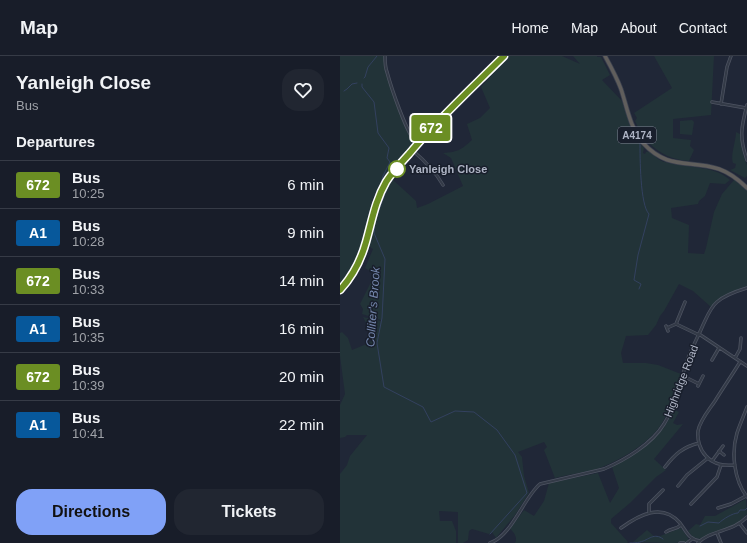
<!DOCTYPE html>
<style>
:root{--surface:#181d29;--page:#212631;--text:#f1f3f6;--muted:#9fa2a8;--line:#363b46;--accent:#80a1f7}
body{margin:0;font-family:Arial,sans-serif;background:var(--page);color:var(--text);height:100vh;display:flex;flex-direction:column;font-size:15px;white-space:nowrap}
*{box-sizing:border-box;margin:0}
p{font-size:13px;color:var(--muted)}
.icon{flex:none;width:22px;height:22px;fill:none;stroke:currentColor;stroke-width:2;stroke-linecap:round;stroke-linejoin:round}
.map{position:relative;flex:1;overflow:hidden}
.side{display:flex;flex-direction:column;background:var(--surface);width:340px}
.side>*{flex:none}
.badge{padding:0 8px;border-radius:3px;font-size:14px;line-height:26px}
.map>.badge{position:absolute;translate:-50% -50%;box-shadow:0 0 0 2px #fff}
h2{padding:0 16px;font-size:15px;line-height:36px}
.round{display:grid;place-items:center;flex:none;width:42px;height:42px;border-radius:16px;background:var(--page)}
.head{display:flex;align-items:center;justify-content:space-between;height:68px;padding:0 16px}
h1{font-size:19px;font-weight:700;line-height:30px}
.primary-button{display:flex;gap:8px;margin-top:auto;padding:8px 16px}
.primary-button a{flex:1;height:46px;border-radius:16px;background:var(--accent);color:#111;font-size:16px;font-weight:700;line-height:46px;text-align:center}
.primary-button a+a{background:var(--page);color:var(--text)}
ul{padding:0;list-style:none}
li{display:flex;align-items:center;gap:12px;height:48px;padding:0 16px;border-top:1px solid var(--line)}
li div{flex:1}
li b{display:block;font-size:15px}
li em{font-style:normal}
li .badge{min-width:44px;font-weight:700;text-align:center}
header{display:flex;align-items:center;gap:24px;box-sizing:border-box;height:56px;padding:0 20px;background:var(--surface);border-bottom:1px solid var(--line)}
header strong{font-size:19px}
nav{display:flex;gap:22px;margin-inline-start:auto;font-size:14px}
main{display:flex;flex:1;min-height:0}
.map>svg:first-child{display:block}
.green{fill:#223338}
.lines{fill:none;stroke-linecap:round;stroke-linejoin:round}
.stream{stroke:#33415f;stroke-width:1}
.minor-casing{stroke:#4e5462;stroke-width:3.5}
.trunk-casing{stroke:#3b414f;stroke-width:5}
.minor{stroke:#333a47;stroke-width:2}
.trunk{stroke:#605e5c;stroke-width:3.5}
.line-casing{stroke:#fff;stroke-width:9}
.line{stroke:#6b8e23;stroke-width:6}
.stop-dot{fill:#fff;stroke:#6b8e23;stroke-width:2}
.labels{text-anchor:middle;stroke-width:3;stroke-linejoin:round;paint-order:stroke}
.shield{fill:#191f2c;stroke:#818796;stroke-width:1}
.shield-label{font-size:10px;font-weight:bold;fill:#aeb4c4}
.stop-label{font-size:11px;font-weight:bold;fill:#aeb4c4;stroke:#191f2c;text-anchor:start}
.street-label{font-size:11px;fill:#aeb4c4;stroke:#191f2c}
.water-label{font-size:12px;font-style:italic;fill:#7587ad;stroke:#191f2c}
</style>
<header>
<strong>Map</strong>
<nav><a>Home</a><a>Map</a><a>About</a><a>Contact</a></nav>
</header>
<main>
<section class="side">
<div class="head"><div><h1>Yanleigh Close</h1><p>Bus</p></div><a class="round"><svg class="icon" aria-label="heart" viewBox="0 0 24 24"><path d="M12 20l-8-8c-3-5 5-10 8-4 3-6 11-1 8 4z"/></svg></a></div>
<h2>Departures</h2>
<ul>
<li><span class="badge" style="background:#6b8e23;color:#fff">672</span><div><b>Bus</b><p>10:25</p></div><em>6 min</em></li>
<li><span class="badge" style="background:#07589b;color:#fff">A1</span><div><b>Bus</b><p>10:28</p></div><em>9 min</em></li>
<li><span class="badge" style="background:#6b8e23;color:#fff">672</span><div><b>Bus</b><p>10:33</p></div><em>14 min</em></li>
<li><span class="badge" style="background:#07589b;color:#fff">A1</span><div><b>Bus</b><p>10:35</p></div><em>16 min</em></li>
<li><span class="badge" style="background:#6b8e23;color:#fff">672</span><div><b>Bus</b><p>10:39</p></div><em>20 min</em></li>
<li><span class="badge" style="background:#07589b;color:#fff">A1</span><div><b>Bus</b><p>10:41</p></div><em>22 min</em></li>
</ul>
<div class="primary-button"><a>Directions</a><a>Tickets</a></div>
</section>
<div class="map">
<svg width="407" height="487" viewBox="0 0 407 487">
<rect width="100%" height="100%" fill="#202737"/>
<path class="green" d="M0 0H44C46 25 62 66 74 88 60 105 41 122 33 142 30 150 29 160 27 169 22 191 14 212 0 230Z
M169 0H222L240 8 233 0H257V1H261L270 19 262 24 282 45 292 76 299 86 304 92 303 97 305 98 306 96 310 95C314 99 319 105 325 106 344 112 375 109 390 124L385 128 370 127 365 140 359 145 358 148 331 152 332 162 349 169 348 197 364 198 366 192 374 156 382 138 394 124H396L407 134V230L383 240 371 251 353 235 339 228 324 255 320 260 316 269 308 279 286 280 281 297 283 307H306L318 309 341 318C336 335 331 352 322 367 310 387 279 405 257 413 244 417 229 418 215 422L204 394 207 391 204 386 178 396 182 401 184 420 189 437 175 459 156 482 152 476 149 478 132 473 129 475 128 484 123 487H118V456L99 455 100 465H112L116 475V487H0V418L7 409 10 400 27 379H7L5 381 0 382V349L5 338 0 300V277L2 276 8 282 12 294 29 287 34 282 23 261 41 265V264L22 258 23 253 20 248 35 218 25 212 33 193 31 192 28 186C33 164 38 141 52 123L76 145 77 152 88 148 123 130 111 102 103 97C118 96 121 94 132 84L127 68 140 62 150 52 141 31Z
M314 0H374L371 59 333 63V82L351 84 350 90 354 94 349 105C333 104 320 98 308 86V83L305 80H302L295 65 297 62 294 57 332 32Z
M352 64 354 66 352 79 340 78V65Z
M396 76 400 78 403 98 407 109V120L405 122 390 114 395 112 396 108 393 107C390 100 396 85 396 76Z
M333 353 339 356 333 367 337 369 343 368 314 403 326 414 316 421 290 447 271 463V467L288 486 287 487H175C178 482 174 476 170 473L184 454 194 460 204 445 209 427 258 417 270 447 279 432 272 411C291 400 311 388 325 370 328 365 331 359 333 353Z
M406 443 407 458 399 466 392 470 359 483 353 481 348 475 356 468 360 469 365 460H375Z
M341 472 348 482 349 485 348 486 332 487 293 486 307 474 314 480H320Z"/>
<g class="lines">
<path class="stream" d="M24 22 25 21 28 11 37 0
M22 28V31L34 46 38 77 49 92 47 102 50 106 43 120 42 124
M4 35 7 33 12 28 17 27
M48 130 35 165 34 177 45 203 42 262 37 287 44 331 83 351 91 366 115 355 134 356 157 374 175 399 187 437 150 478
M299 233 301 228 294 224 298 199 309 158C300 149 300 101 300 86
M360 470 368 466 379 467C383 463 393 457 398 457L400 454H405L407 452
M290 487C293 487 297 487 300 486 309 484 314 476 323 483"/>
<g class="minor-casing">
<path id="minor" d="M45 0C45 5 45 11 47 16 51 31 67 79 77 88
M372 46 406 52
M381 48 387 11 391 0
M407 49C401 72 399 81 407 104
M72 94C84 104 95 115 103 129
M345 246 336 268 359 279
M326 270 328 275
M327 272 336 268
M359 278 407 310
M395 302 400 293 401 282
M372 304 379 292
M343 320 359 328
M358 330 363 320
M407 351C404 359 400 368 397 377 391 397 394 424 407 441
M379 395 384 399
M372 405 383 390
M395 409C384 410 374 409 366 400 360 394 357 384 358 375 360 364 369 354 375 345 383 332 392 319 400 306
M325 411C335 398 343 391 359 387
M338 430 347 419 368 402
M351 448 377 421 381 409
M378 452 391 448 406 440
M309 456V448L323 434
M400 468 407 477
M281 472C299 459 322 446 340 467 347 476 348 483 360 485
M326 476C331 472 336 474 341 469
M377 477 381 487
M150 487C172 480 184 441 200 428L264 413C285 404 312 388 324 368 336 349 340 326 347 305 351 293 358 281 363 269 367 261 370 252 377 246 385 239 397 235 407 232
M340 487H344
M347 487 352 483
M358 487C370 474 393 476 407 461"/>
</g>
<g class="trunk-casing">
<path id="trunk" d="M265 0C271 11 277 22 281 33 287 51 290 72 303 87 329 115 349 103 379 113 390 117 399 124 407 132
M0 234C12 221 21 204 26 186 32 165 35 145 46 126 52 116 61 107 69 98 98 63 132 32 164 0"/>
</g>
<use href="#minor" class="minor"/>
<use href="#trunk" class="trunk"/>
</g>
<g class="lines">
<g class="line-casing">
<path id="line" d="M0 234C12 221 21 204 26 186 32 165 35 145 46 126 52 116 61 107 69 98 98 63 132 32 164 0"/>
</g>
<use href="#line" class="line"/>
</g>
<circle class="stop-dot" cx="57" cy="113" r="8"/>
<g class="labels">
<rect class="shield" x="278" y="71" width="38" height="16" rx="3"/>
<g class="shield-label">
<text x="297" y="83">A4174</text>
</g>
<g class="stop-label">
<text x="69" y="117">Yanleigh Close</text>
</g>
<g class="street-label">
<text transform="translate(341 325) rotate(-69)" y="4">Highridge Road</text>
</g>
<g class="water-label">
<text transform="translate(33 251) rotate(-86)" y="4">Colliter's Brook</text>
</g>
</g>
</svg>
<b class="badge" style="left:91px;top:72px;background:#6b8e23;color:#fff">672</b>
</div>
</main>
